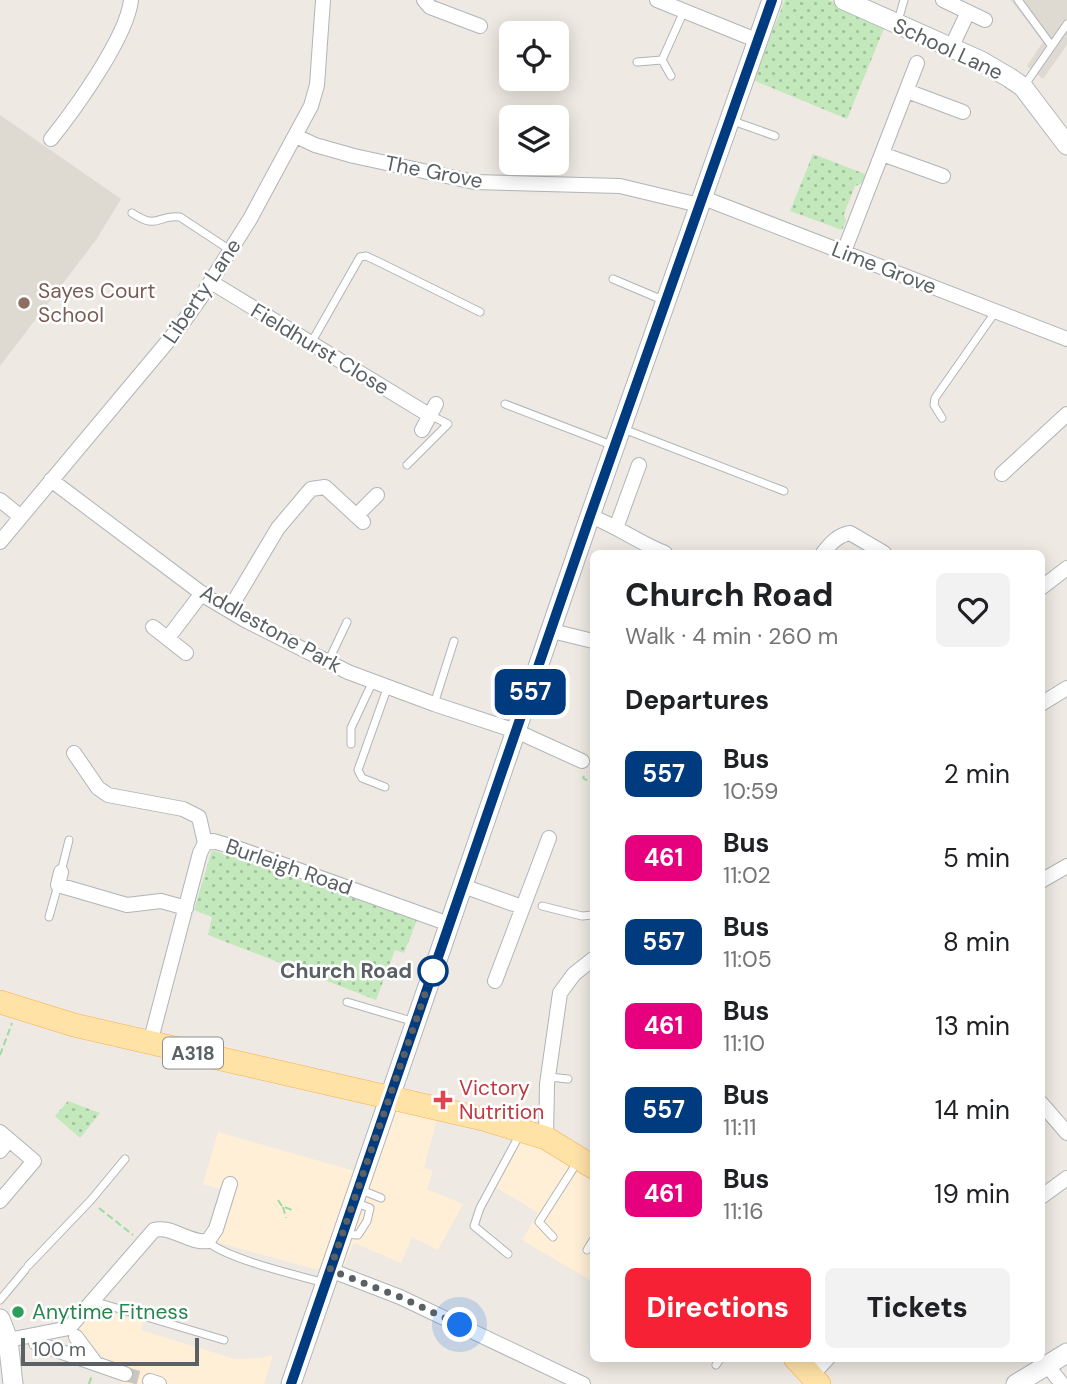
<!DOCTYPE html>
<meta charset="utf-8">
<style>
:root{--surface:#fff;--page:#f2f2f2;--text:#202124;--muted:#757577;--accent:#f62134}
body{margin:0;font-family:"DM Sans",sans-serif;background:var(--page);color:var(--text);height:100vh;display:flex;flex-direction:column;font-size:26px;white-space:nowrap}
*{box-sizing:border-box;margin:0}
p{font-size:23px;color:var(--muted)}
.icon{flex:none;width:38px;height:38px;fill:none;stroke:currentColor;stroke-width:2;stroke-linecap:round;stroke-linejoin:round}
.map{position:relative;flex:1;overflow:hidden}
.details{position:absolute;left:590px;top:550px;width:455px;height:812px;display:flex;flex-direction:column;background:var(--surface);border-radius:10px;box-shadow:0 4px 18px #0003}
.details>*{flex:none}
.badge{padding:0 14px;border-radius:10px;font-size:24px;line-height:46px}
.controls{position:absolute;left:499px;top:21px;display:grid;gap:14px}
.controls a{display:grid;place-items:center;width:70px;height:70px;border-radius:10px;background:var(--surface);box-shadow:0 4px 18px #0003;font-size:35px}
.scale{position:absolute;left:21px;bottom:18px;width:178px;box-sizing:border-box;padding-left:7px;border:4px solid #5a6064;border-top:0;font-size:19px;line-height:24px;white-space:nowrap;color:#5a6064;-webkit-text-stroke:5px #fff;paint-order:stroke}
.you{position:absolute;width:35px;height:35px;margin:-18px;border:5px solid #fff;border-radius:50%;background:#1a73e8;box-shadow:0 0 0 10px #1a73e833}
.map>.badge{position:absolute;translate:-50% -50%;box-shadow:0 0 0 4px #fff}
h2{padding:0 35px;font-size:26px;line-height:63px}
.round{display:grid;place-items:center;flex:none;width:74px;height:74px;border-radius:10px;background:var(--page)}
.summary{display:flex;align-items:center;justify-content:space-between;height:119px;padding:0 35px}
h1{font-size:33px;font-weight:800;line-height:52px}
.primary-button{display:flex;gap:14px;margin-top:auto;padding:14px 35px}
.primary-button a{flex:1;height:80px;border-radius:10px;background:var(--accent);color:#fff;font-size:28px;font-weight:800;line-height:80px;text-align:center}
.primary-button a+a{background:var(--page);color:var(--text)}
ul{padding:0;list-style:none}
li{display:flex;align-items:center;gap:21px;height:84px;padding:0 35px}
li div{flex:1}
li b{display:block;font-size:26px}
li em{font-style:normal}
li .badge{min-width:77px;font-weight:700;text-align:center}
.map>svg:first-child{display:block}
.commercial{fill:#ffefd6}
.education{fill:#ded9d1}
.park{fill:url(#park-dots)}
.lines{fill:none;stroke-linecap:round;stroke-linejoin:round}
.street-tunnel{stroke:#c9c7c2;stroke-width:14;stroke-dasharray:14 7;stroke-linecap:butt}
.lane-casing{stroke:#b0b5b8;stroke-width:9}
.street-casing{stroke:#b0b5b8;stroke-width:16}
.secondary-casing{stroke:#b1b7bb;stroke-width:21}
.primary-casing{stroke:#fbae4e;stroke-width:24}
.path{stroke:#9edba4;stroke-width:2;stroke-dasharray:7 3.5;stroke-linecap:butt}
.lane{stroke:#fff;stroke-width:7}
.street{stroke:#fff;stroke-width:14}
.secondary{stroke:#fff;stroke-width:19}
.primary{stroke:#ffe2a6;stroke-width:23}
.line-casing{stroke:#fff;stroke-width:16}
.line{stroke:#003b80;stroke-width:10}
.walk{stroke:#5a6064;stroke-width:7;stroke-dasharray:0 12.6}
.education-dot{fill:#8d6e63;stroke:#fff;stroke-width:2.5}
.stop-dot{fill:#fff;stroke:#003b80;stroke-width:3.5}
.health-dot{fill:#e0444e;stroke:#fff;stroke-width:2.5}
.leisure-dot{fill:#2e9e5b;stroke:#fff;stroke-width:2.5}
.labels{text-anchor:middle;stroke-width:5;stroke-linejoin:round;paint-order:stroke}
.shield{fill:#fff;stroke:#8c9092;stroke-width:2}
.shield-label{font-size:19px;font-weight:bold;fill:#5a6064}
.street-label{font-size:21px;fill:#5a6064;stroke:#fff}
.education-label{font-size:21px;fill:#785e54;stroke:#fff;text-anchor:start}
.stop-label{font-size:21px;font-weight:bold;fill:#5a6064;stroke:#fff;text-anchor:end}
.health-label{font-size:21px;fill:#be3a42;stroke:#fff;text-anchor:start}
.leisure-label{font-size:21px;fill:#27864d;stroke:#fff;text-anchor:start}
</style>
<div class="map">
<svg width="1067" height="1384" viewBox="0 0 1067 1384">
<defs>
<pattern id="park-dots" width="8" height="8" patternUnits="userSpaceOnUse" patternTransform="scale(1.75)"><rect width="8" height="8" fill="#c3e8bc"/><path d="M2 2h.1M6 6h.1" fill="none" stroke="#a1bf9c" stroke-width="1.8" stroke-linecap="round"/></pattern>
</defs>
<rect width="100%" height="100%" fill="#eee9e2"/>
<path class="commercial" d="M377 1107 437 1120 424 1167 433 1171 427 1189 463 1204 438 1250 412 1237 401 1263 354 1243 344 1266 314 1269 216 1242 231 1192 203 1184 218 1132 355 1171Z
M523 1137 593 1182V1282L522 1240 538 1213 494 1186Z
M94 1309 143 1322 141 1330 235 1359 260 1358 273 1355 264 1384H121L122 1380 103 1375 106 1360 77 1329Z"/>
<path class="education" d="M1011 0H1067V45L1043 79 1027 66 1043 42Z
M0 115 121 199 96 240 0 366Z"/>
<path class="park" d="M785 0H829L885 26 847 119 753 80Z
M813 154 865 174 862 183 855 186 844 214 846 221 842 230 790 211Z
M212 850 417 920 404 953 395 950 376 1000 208 935 212 917 194 910Z
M68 1101 100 1113 80 1138 55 1116Z"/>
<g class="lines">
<path class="street-tunnel" d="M125 1374 150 1381"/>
<g class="lane-casing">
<path id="lane" d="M1018 0 1051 45
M897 24 904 0
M662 60 671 76
M637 62 662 60 684 11
M1024 86 1067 24
M730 120 775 136
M132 213C159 231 157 214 180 217L230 250
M613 279 665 301
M311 343 360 257 366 256 379 262 480 312
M505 404 614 446
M942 418 934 405 935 398 996 311
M621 428 784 491
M407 465 448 424 430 415
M328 662 347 622
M434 704 454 641
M351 744V728L373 681
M385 787 362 778 358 770 388 686
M61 872 69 840
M542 906 582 916 593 915
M49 917 58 885
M347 1002 415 1022
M549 1077 568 1079
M359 1189 381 1198
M343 1234 358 1235 367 1221 370 1208 354 1202
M553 1237 539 1222 578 1161
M208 1242C228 1259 296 1275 325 1283
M587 1250 593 1240
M508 1254 474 1226 480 1208 520 1134
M28 1266 91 1200 125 1159
M0 1300 25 1270
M93 1301 224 1340
M716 1365 721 1358"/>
</g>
<g class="street-casing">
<path id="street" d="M424 0 430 7 480 26
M657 0 756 40
M943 0 985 20
M951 48 968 12
M907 91 963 112
M296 136 315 145 354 156 474 182 620 186 699 205
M51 139C75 109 127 37 131 0
M882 154 943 176
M701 197 1067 339
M843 254 917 63
M211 282 429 415
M422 430 436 404
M1002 474 1067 414
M51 480 208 598 245 620 348 672 434 704 516 731 582 761
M0 500 21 517
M356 516 377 495
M590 516C617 526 639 543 665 553
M616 528 639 465
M0 542 179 328 201 297 250 219 311 106 317 85 323 0
M823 553C831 543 838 535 850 533L884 553
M1041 588 1067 568
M229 610 278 528 311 489 325 487 363 522
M153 627 186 653
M552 631 593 641
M168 638 202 593
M1041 704 1067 688
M74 753 98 788 108 795 183 809 199 817 205 843
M61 872 58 885 127 905 161 901 186 908
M1041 881 1067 866
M463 886 522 907
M495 981 549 838
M150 1043 200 853 205 843 213 841 237 848 449 924
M1041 1103 1067 1133
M0 1132 34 1161 0 1201
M546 1138 547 1084 560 993 574 974 593 959
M0 1151 9 1140
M1041 1197 1067 1178
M330 1270 400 1297 583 1384
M76 1337 96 1364
M8 1340 69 1328 154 1230C172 1225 189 1244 208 1241L216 1229 230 1184
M36 1343 125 1374
M1047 1365 1062 1384
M812 1375 828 1358
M150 1381 159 1384"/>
</g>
<g class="secondary-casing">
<path id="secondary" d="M844 0 981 61 1010 78 1023 87 1067 145
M0 1319 8 1340 13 1384
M291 1384 590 516 772 0
M1016 1384 1067 1353"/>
</g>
<g class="primary-casing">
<path id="primary" d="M0 1002 74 1025 483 1119 546 1138 593 1167
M795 1358 819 1384"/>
</g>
<path class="path" d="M584 776 583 778 593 784
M0 1055 12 1023
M278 1200 282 1206 292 1210
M283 1207 286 1218
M99 1208 133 1235
M89 1384 92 1375"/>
<use href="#lane" class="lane"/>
<use href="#street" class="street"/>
<use href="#secondary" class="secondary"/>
<use href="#primary" class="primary"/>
</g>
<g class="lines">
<g class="line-casing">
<path id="line" d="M291 1384 590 516 772 0"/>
</g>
<use href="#line" class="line"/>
<path class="walk" d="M433 971 330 1270 400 1297 460 1325"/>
</g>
<circle class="education-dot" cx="24" cy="303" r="7"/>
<circle class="stop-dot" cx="433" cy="971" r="14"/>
<path class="health-dot" d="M439.5 1089.5h7v7h7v7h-7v7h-7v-7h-7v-7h7z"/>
<circle class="leisure-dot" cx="18" cy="1312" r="7"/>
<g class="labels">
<rect class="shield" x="163" y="1037.5" width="60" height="31" rx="5"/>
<g class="shield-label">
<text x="193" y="1060">A318</text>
</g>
<g class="street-label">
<text transform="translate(948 49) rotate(25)" y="7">School Lane</text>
<text transform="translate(434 172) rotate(11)" y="7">The Grove</text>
<text transform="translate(884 268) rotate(21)" y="7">Lime Grove</text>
<text transform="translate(202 291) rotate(-56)" y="7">Liberty Lane</text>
<text transform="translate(320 349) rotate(31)" y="7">Fieldhurst Close</text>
<text transform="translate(271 629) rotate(29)" y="7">Addlestone Park</text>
<text transform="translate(289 867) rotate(19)" y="7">Burleigh Road</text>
</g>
<g class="education-label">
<text x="38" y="298">Sayes Court<tspan x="38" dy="24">School</tspan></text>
</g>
<g class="stop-label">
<text x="412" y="978">Church Road</text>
</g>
<g class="health-label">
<text x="459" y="1095">Victory<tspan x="459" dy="24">Nutrition</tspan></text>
</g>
<g class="leisure-label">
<text x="32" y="1319">Anytime Fitness</text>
</g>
</g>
</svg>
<div class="controls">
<a><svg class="icon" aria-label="locate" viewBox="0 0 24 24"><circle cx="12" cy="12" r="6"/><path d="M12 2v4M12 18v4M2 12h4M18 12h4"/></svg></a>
<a><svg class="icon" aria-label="layers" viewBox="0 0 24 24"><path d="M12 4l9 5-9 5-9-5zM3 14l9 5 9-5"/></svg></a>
</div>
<div class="scale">100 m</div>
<div class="you" style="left:460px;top:1325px"></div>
<b class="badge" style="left:530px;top:692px;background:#003b80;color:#fff">557</b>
<section class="details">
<div class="summary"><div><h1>Church Road</h1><p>Walk · 4 min · 260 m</p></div><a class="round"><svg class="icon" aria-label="heart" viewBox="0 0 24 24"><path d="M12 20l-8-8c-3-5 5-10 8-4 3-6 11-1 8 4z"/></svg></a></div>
<h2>Departures</h2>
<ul>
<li><span class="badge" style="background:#003b80;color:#fff">557</span><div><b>Bus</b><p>10:59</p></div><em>2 min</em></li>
<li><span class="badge" style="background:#e6007e;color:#fff">461</span><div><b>Bus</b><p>11:02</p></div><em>5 min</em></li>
<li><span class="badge" style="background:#003b80;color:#fff">557</span><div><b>Bus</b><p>11:05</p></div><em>8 min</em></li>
<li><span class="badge" style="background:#e6007e;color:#fff">461</span><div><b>Bus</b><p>11:10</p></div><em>13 min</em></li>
<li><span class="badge" style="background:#003b80;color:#fff">557</span><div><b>Bus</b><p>11:11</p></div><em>14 min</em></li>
<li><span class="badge" style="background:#e6007e;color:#fff">461</span><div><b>Bus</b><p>11:16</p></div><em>19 min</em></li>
</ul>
<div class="primary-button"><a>Directions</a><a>Tickets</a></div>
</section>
</div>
